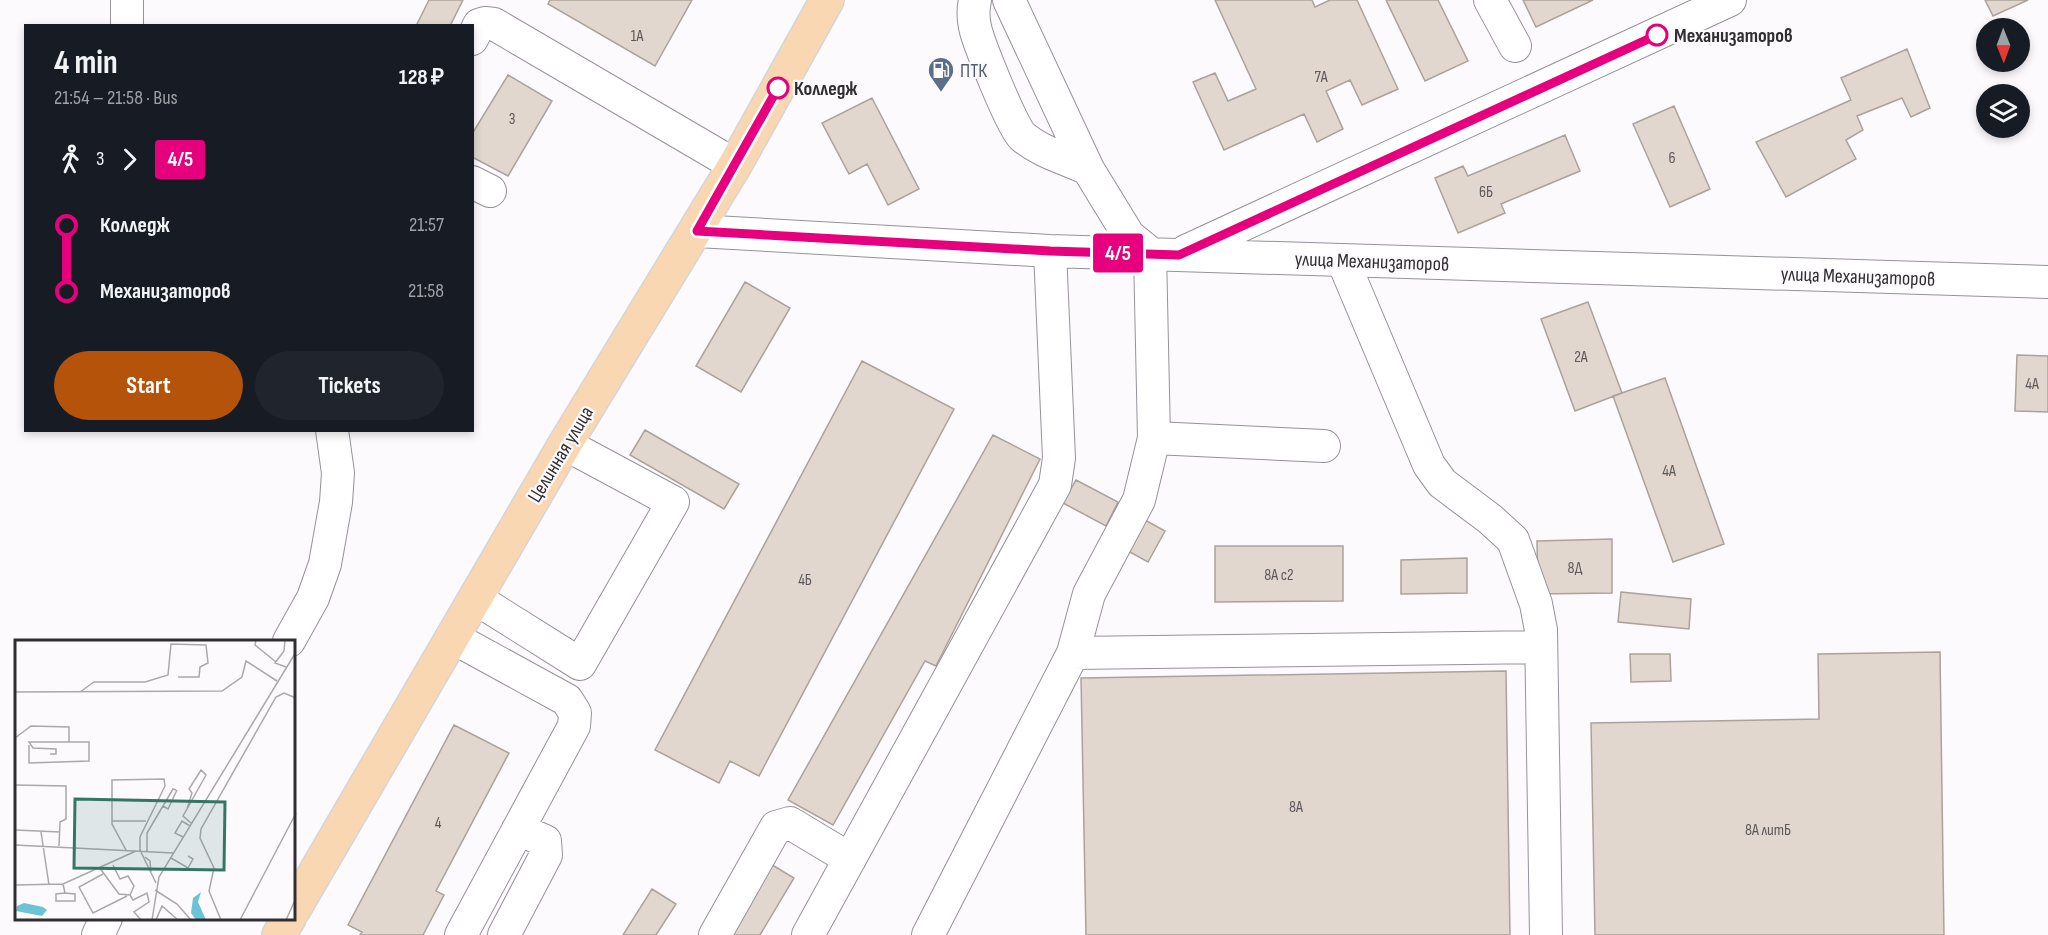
<!DOCTYPE html>
<meta charset="utf-8">
<style>
:root{--surface:#171b24;--page:#20242c;--text:#f1f3f6;--muted:#9ea1a6;--accent:#b45309}
body{margin:0;font-family:"Sofia Sans Condensed",sans-serif;background:var(--page);color:var(--text);height:100vh;display:flex;flex-direction:column;font-size:22px;white-space:nowrap}
*{box-sizing:border-box;margin:0}
p{font-size:20px;color:var(--muted)}
.icon{flex:none;width:33px;height:33px;fill:none;stroke:currentColor;stroke-width:2;stroke-linecap:round;stroke-linejoin:round}
.map{position:relative;flex:1;overflow:hidden}
.details{position:absolute;left:24px;top:24px;width:450px;height:408px;display:flex;flex-direction:column;background:var(--surface);border-radius:0px;box-shadow:0 3px 9px #0003}
.details>*{flex:none}
.badge{padding:0 12px;border-radius:4px;font-size:21px;line-height:39px}
.needle{width:39px;rotate:179deg}
.fabs{position:absolute;left:1976px;top:18px;display:grid;gap:12px}
.fabs a{display:grid;place-items:center;width:54px;height:54px;border-radius:50%;background:var(--surface);box-shadow:0 3px 9px #0003;font-size:30px}
.map>.badge{position:absolute;translate:-50% -50%;box-shadow:0 0 0 3px #fff}
.legs{display:flex;align-items:center;gap:9px;height:66px;padding:0 30px;font-size:20px}
.legs p{margin-inline-start:auto}
.summary{display:flex;align-items:center;justify-content:space-between;height:102px;padding:0 30px}
h1{font-size:33px;font-weight:700;line-height:45px}
.primary-button{display:flex;gap:12px;margin-top:auto;padding:12px 30px}
.primary-button a{flex:1;height:69px;border-radius:36px;background:var(--accent);color:#fff;font-size:24px;font-weight:700;line-height:69px;text-align:center}
.primary-button a+a{background:var(--page);color:var(--text)}
ul{padding:0 30px;list-style:none}
li{display:flex;align-items:center;gap:21px;height:66px;font-size:22px}
li i{display:grid;place-items:center;width:9px;height:100%;margin:0 8px;background:currentColor}
li i::after{content:'';width:15px;height:15px;margin:-8px;border:4px solid;border-radius:50%;background:var(--surface)}
li p{margin-inline-start:auto}
li:first-child i{background:linear-gradient(#0000 50%,currentColor 0)}
li:last-child i{background:linear-gradient(currentColor 50%,#0000 0)}
.map>svg:first-child{display:block}
.building{fill:#e1d7cf;stroke:#aba29b;stroke-width:1.5}
.lines{fill:none;stroke-linecap:round;stroke-linejoin:round}
.minor-casing{stroke:#97919a;stroke-width:34}
.major-casing{stroke:#d6d5d6;stroke-width:36}
.minor{stroke:#fff;stroke-width:32}
.major{stroke:#fad7b3;stroke-width:33}
.line-1-casing{stroke:#fff;stroke-width:14}
.line-1{stroke:#e6007e;stroke-width:9}
.stop-1-dot{fill:#fff;stroke:#e6007e;stroke-width:3}
.labels{text-anchor:middle;stroke-width:4.5;stroke-linejoin:round;paint-order:stroke}
.number-label{font-size:16px;fill:#5d5859}
.stop-label{font-size:20px;font-weight:bold;fill:#312e32;stroke:#fdfafe;text-anchor:start}
.service-label{font-size:20px;fill:#4e5e75;stroke:#fdfafe;text-anchor:start}
.street-label{font-size:20px;fill:#312e32;stroke:#fdfafe}
.inset-road{fill:none;stroke:#aba8ac;stroke-width:1.5}
.view{fill:#347665;fill-opacity:0.15;stroke:#347665;stroke-width:3}
.inset-edge{fill:none;stroke:#312e32;stroke-width:3}
</style>
<div class="map">
<svg width="2048" height="935" viewBox="0 0 2048 935">
<rect width="100%" height="100%" fill="#fdfafe"/>
<path class="building" d="M429 0H463L450 26H416Z
M550 0H692L655 66 548 4Z
M1215 0H1312L1315 7 1330 0H1357L1398 89 1362 105 1350 80 1326 91 1343 129 1317 142 1304 114 1224 150 1193 82 1215 73 1228 101 1256 89Z
M1386 0H1438L1468 61 1425 81Z
M1523 0H1593L1536 27Z
M1985 0H2028L1993 16Z
M1907 49 1930 108 1911 117 1902 98 1857 116 1863 130 1846 140 1856 159 1786 197 1756 142 1851 100 1841 78Z
M508 75 552 101 508 176 472 157V134Z
M872 98 919 189 888 205 867 164 849 174 822 123Z
M1674 106 1710 189 1670 207 1633 124Z
M1565 135 1580 171 1501 204 1505 213 1458 233 1435 178 1463 166 1468 176Z
M745 282 790 308 741 392 696 366Z
M1588 302 1622 393 1575 411 1541 319Z
M2017 355 2048 356V412L2015 411Z
M862 361 954 409 759 776 730 761 719 783 655 750Z
M1665 378 1724 544 1673 562 1613 396Z
M645 430 739 484 724 509 630 455Z
M993 435 1040 459 936 666 925 661 833 825 788 800Z
M1076 480 1118 502 1106 526 1063 503Z
M1145 520 1165 531 1148 562 1128 551Z
M1612 539V593L1538 594 1537 541Z
M1215 546H1343V601L1215 602Z
M1467 558V593L1401 594V560Z
M1621 592 1691 599 1689 629 1618 622Z
M1940 652 1944 935H1595L1591 723 1819 719 1818 654Z
M1630 654H1670L1671 681 1631 682Z
M1506 671 1510 935H1086L1081 678Z
M454 725 509 753 436 891 444 895 423 935H360L362 932 348 925Z
M769 863 794 878 760 935H726Z
M652 889 676 904 656 935H623Z"/>
<g class="lines">
<g class="minor-casing">
<path id="minor" d="M975 0C973 9 973 18 975 27 978 42 1013 129 1022 136 1040 152 1067 159 1088 169
M1490 0 1515 46
M127 26V0
M472 39 479 25 485 23 494 24 735 165
M472 182 490 191
M697 231 1050 251 2048 282
M1186 251 1730 0
M1343 261 1429 465 1442 483 1490 519 1513 540 1536 604 1541 630 1546 935
M1154 438 1324 446
M475 598 580 664 673 502 565 444
M452 637 567 700 575 713 574 726 461 935
M289 641 313 598 325 564 336 502 338 473 332 430
M1073 653 1541 647
M98 935 106 918
M504 935 546 855 545 841 518 829
M715 935 776 827 790 823 850 859
M808 935 1055 485 1059 458 1050 251
M928 935 1073 653 1089 594 1139 500 1154 438 1150 253 1129 236 1088 169 1009 0"/>
</g>
<g class="major-casing">
<path id="major" d="M294 909 565 444 735 165 827 0
M279 935 289 918"/>
</g>
<use href="#minor" class="minor"/>
<use href="#major" class="major"/>
</g>
<g class="lines">
<g class="line-1-casing">
<path id="line-1" d="M778 88 697 231 1050 251 1179 255 1657 35"/>
</g>
<use href="#line-1" class="line-1"/>
</g>
<defs>
<g id="fuel-pin" transform="scale(1.35)"><path d="M0 17L-7.5 6A9.5 9.5 0 1 1 7.5 6Z" fill="#5c6f8a" stroke="#fdfafe"/><path d="M-5.5-6h7V0h2V4h1.3V-2.5L3-4.5l.8-.8L6-3V5H2.5V1h-1V6h-7ZM-4.2-4.7v3.2H.2V-4.7Z" fill="#fff"/></g>
</defs>
<g fill-rule="evenodd">
<use href="#fuel-pin" x="941" y="70"/>
</g>
<g class="stop-1-dot">
<circle cx="1657" cy="35" r="10"/>
<circle cx="778" cy="88" r="10"/>
</g>
<g class="labels">
<g class="number-label">
<text x="637" y="41">1А</text>
<text x="1321" y="82">7А</text>
<text x="512" y="124">3</text>
<text x="1672" y="163">6</text>
<text x="1486" y="197">6Б</text>
<text x="1581" y="362">2А</text>
<text x="2032" y="389">4А</text>
<text x="1669" y="476">4А</text>
<text x="1575" y="573">8Д</text>
<text x="1279" y="580">8А с2</text>
<text x="805" y="585">4Б</text>
<text x="1296" y="812">8А</text>
<text x="438" y="828">4</text>
<text x="1768" y="835">8А литБ</text>
</g>
<g class="stop-label">
<text x="1674" y="42">Механизаторов</text>
<text x="794" y="95">Колледж</text>
</g>
<g class="service-label">
<text x="960" y="77">ПТК</text>
</g>
<g class="street-label">
<text transform="translate(1372 261) rotate(2)" y="7">улица Механизаторов</text>
<text transform="translate(1858 276) rotate(2)" y="7">улица Механизаторов</text>
<text transform="translate(560 454) rotate(-59)" y="7">Целинная улица</text>
</g>
</g>
<g transform="translate(15 640)">
<rect width="280" height="280" fill="#fdfafe"/>
<path d="M186 252 183 262 191 280H181L176 273 178 258ZM9 263 28 267 32 270 27 276 1 271 2 266Z" fill="#6bc4d6"/>
<path class="inset-road" d="M241 0 240 5 261 22M270 0 269 11 260 23 271 27M0 52 207 51 227 37 231 21 262 41M65 52 79 42H130L153 35 156 4 191 5 193 23 185 27 184 37H163M0 98 16 86 54 87V102H14L18 108 41 109V114H35M14 105V123L74 121V102H54M0 145 51 146V179L45 182 44 206M148 166 153 169 162 150M172 169 177 153 174 149 186 130 191 135 172 169 168 176 176 183M97 181H131M0 190 45 192M26 192 34 245M168 197 160 193 167 181 175 186M0 205 158 213M111 210 97 184V140L149 139 150 146 125 197V210L141 243M132 211V193L158 149 161 150M130 217 135 221 136 233M156 218 173 228 178 219 173 216M98 225 105 239 113 236 119 246 115 255M84 227 104 254 115 255 118 260 132 253 134 262 119 272 126 280M88 234 64 247 78 273 112 256M48 244 50 253 60 254V261H41V254L50 253M0 245 48 244 121 211M140 250 162 264 176 280M137 280 144 237 281 12M141 280 147 266 163 280M206 280 194 251 199 228 185 198 186 189 261 57 269 53 281 58M225 280 281 173M271 280 281 258"/>
<path class="view" d="M60 159 210 162 209 230 59 228Z"/>
<rect width="280" height="280" class="inset-edge"/>
</g>
</svg>
<div class="fabs">
<a><svg class="needle" viewBox="-14 -14 28 28"><path d="M0-13l5 13h-10z" fill="#e53935"/><path d="M0 13l5-13h-10z" fill="#9ea1a6"/></svg></a>
<a><svg class="icon" aria-label="layers" viewBox="0 0 24 24"><path d="M12 4l9 5-9 5-9-5zM3 14l9 5 9-5"/></svg></a>
</div>
<b class="badge" style="left:1118px;top:253px;background:#e6007e;color:#fff">4/5</b>
<section class="details">
<div class="summary"><div><h1>4 min</h1><p>21:54 – 21:58 · Bus</p></div><b>128 ₽</b></div>
<div class="legs"><svg class="icon" aria-label="walk" viewBox="0 0 24 24"><circle cx="13" cy="4" r="2"/><path d="M13 8l-2 6 4 7M11 14l-3 7M7 12l3-4h3l4 4"/></svg>3<svg class="icon" aria-label="forward" viewBox="0 0 24 24"><path d="M9 5l7 7-7 7"/></svg><b class="badge" style="background:#e6007e;color:#fff">4/5</b></div>
<ul>
<li><i style="color:#e6007e"></i><b>Колледж</b><p>21:57</p></li>
<li><i style="color:#e6007e"></i><b>Механизаторов</b><p>21:58</p></li>
</ul>
<div class="primary-button"><a>Start</a><a>Tickets</a></div>
</section>
</div>
